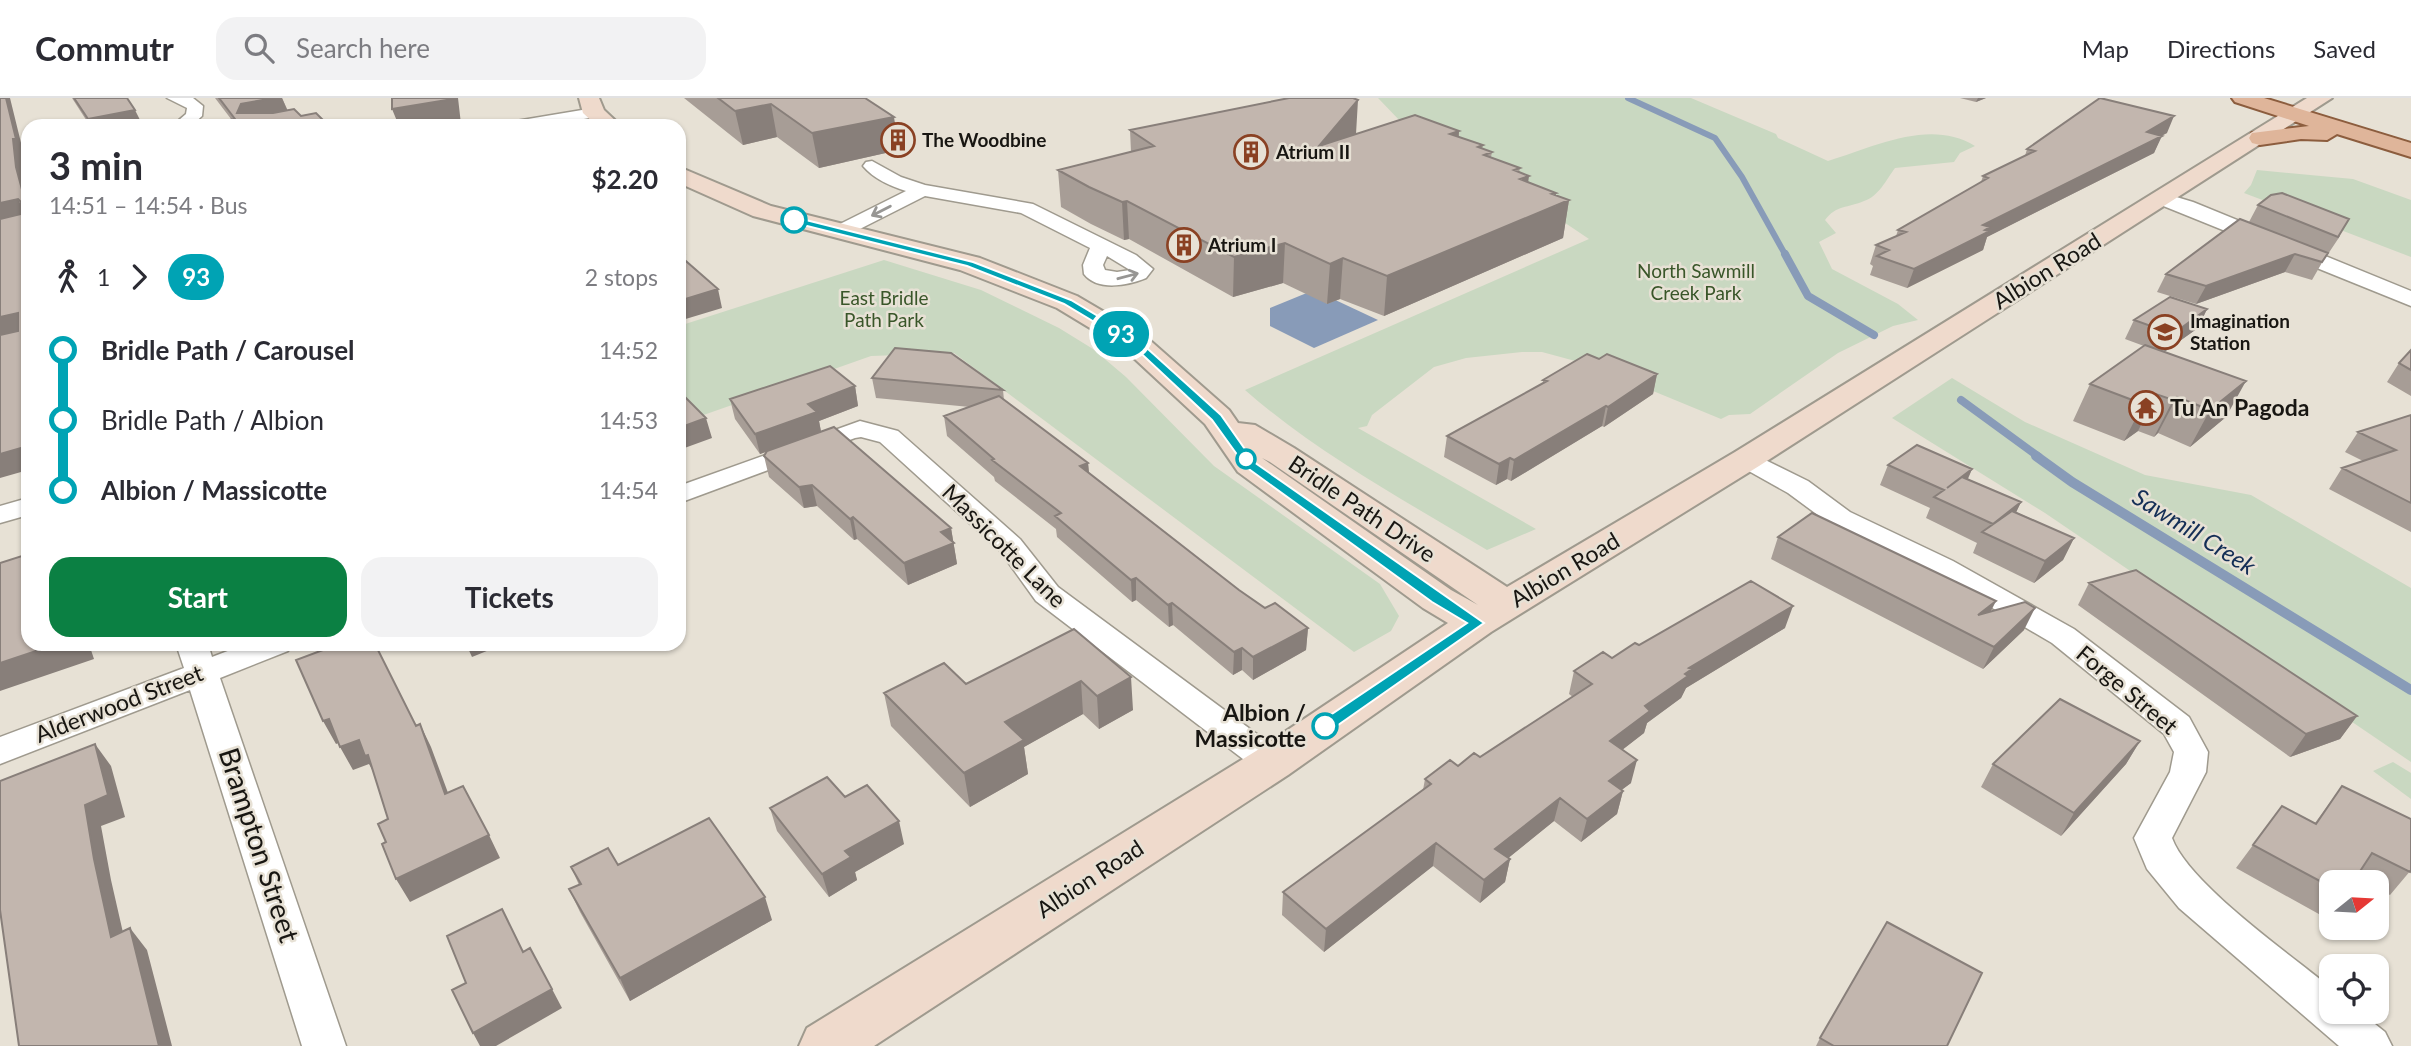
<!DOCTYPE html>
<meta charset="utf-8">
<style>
:root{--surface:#fff;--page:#f2f2f3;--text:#2b2b33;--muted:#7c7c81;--line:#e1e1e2;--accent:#0b8043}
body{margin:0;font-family:Lato,sans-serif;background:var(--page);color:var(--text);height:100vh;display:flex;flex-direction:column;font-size:26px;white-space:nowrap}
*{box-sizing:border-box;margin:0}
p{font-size:23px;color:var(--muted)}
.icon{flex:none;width:38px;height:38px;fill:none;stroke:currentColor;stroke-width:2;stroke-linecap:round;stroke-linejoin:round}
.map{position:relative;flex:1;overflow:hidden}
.details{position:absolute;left:21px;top:21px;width:665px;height:532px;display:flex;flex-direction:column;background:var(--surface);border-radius:21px;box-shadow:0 2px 5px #0004}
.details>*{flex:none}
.badge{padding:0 14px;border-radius:23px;font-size:24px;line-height:46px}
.needle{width:46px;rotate:72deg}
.buttons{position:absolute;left:2319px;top:772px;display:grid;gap:14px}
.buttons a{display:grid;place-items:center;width:70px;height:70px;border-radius:14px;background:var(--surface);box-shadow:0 2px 5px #0004;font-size:35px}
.map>.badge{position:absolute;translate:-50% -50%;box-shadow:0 0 0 4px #fff}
.legs{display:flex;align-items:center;gap:10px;height:77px;padding:0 28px;font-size:23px}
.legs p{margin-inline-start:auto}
.headline{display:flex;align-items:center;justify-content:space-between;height:119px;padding:0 28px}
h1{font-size:38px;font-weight:700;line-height:52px}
.primary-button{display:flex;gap:14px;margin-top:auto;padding:14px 28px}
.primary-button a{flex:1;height:80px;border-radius:21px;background:var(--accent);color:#fff;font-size:28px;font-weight:700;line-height:80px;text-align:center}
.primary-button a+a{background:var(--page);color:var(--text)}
ul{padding:0 28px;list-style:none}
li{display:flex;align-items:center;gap:24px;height:70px;font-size:26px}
li i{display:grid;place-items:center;width:10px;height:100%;margin:0 9px;background:currentColor}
li i::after{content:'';width:18px;height:18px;margin:-9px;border:5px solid;border-radius:50%;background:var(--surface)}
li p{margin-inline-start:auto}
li:first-child i{background:linear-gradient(#0000 50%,currentColor 0)}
li:last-child i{background:linear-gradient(currentColor 50%,#0000 0)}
header{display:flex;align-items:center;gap:42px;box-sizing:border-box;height:98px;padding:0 35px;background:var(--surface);border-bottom:2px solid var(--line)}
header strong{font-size:33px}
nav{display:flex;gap:38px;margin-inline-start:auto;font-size:24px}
.search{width:490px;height:63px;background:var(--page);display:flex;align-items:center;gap:18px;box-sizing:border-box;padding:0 24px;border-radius:21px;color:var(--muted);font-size:26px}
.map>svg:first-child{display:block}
.green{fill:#c9d8c1}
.water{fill:#889bb8}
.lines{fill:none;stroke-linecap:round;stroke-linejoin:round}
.stream-far2{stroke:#889bb8;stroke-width:6}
.stream-far1{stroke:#889bb8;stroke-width:8}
.stream{stroke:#889bb8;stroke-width:10}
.street-casing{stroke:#9f9a8e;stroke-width:3}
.secondary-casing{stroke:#9f9a8e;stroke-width:4}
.primary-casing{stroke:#8c5d3e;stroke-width:4}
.street{fill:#fff;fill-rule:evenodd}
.secondary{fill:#efdacc;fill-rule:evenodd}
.primary{fill:#dfb59a;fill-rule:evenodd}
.wall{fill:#a79d96}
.shaded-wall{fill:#887f7a}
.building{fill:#c2b6ae;stroke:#887f7a;stroke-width:2}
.oneway{stroke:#979694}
.line-1{fill:#00a3b4;stroke:#fff;stroke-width:2}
.stop-1-dot{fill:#fff;stroke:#00a3b4;stroke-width:3.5}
.labels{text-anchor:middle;stroke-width:5;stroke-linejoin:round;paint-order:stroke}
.far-poi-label{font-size:19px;font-weight:bold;fill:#181612;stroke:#e7e1d5;text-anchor:start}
.far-park-label{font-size:19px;fill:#395629;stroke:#e7e1d5}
.street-label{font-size:23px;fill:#181612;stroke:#e7e1d5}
.poi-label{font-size:23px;font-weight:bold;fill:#181612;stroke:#e7e1d5;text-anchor:start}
.stop-label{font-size:23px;font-weight:bold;fill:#181612;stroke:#e7e1d5;text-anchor:end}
.water-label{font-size:24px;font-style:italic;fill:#142e56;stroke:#e7e1d5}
.near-street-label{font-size:28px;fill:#181612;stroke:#e7e1d5}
</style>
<header>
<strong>Commutr</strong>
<div class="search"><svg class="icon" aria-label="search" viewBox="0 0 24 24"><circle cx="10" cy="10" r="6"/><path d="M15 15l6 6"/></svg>Search here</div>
<nav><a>Map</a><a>Directions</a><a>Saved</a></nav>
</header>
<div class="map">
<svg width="2411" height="948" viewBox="0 0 2411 948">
<rect width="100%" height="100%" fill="#e7e1d5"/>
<path class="green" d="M1378 0H1691L1776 36 1778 40 1828 63C1874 49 1930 20 1975 48L1960 55 1954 64 1895 70C1886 82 1879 98 1864 103 1848 110 1836 107 1825 122L1836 135 1819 144 1832 171 1898 206 1918 222 1893 228 1838 255 1750 316 1729 317 1721 321 1590 267 1542 254H1522L1466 260 1434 269 1372 317 1367 328 1358 330 1536 431 1487 452C1404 402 1318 356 1245 292L1589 141 1429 33 1402 25Z
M2257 72 2353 81 2411 102V159L2244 95 2251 87Z
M884 162 981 192 1059 230 1093 251 1126 279 1214 368 1380 486 1399 518 1391 533 1354 554 954 255 871 258 695 320 679 305V228Z
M1952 280 2025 324 2145 377 2251 397 2411 490V664L2045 415 1892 320Z
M2393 664 2411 675V701L2373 673Z"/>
<path class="water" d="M1314 192 1378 222 1314 250 1270 228V210Z"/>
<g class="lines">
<path class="stream-far2" d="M1628 0 1715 40 1742 79 1786 158"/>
<path class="stream-far1" d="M1785 156 1808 198 1874 237
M1961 302 2039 359"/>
<path class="stream" d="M2036 358 2072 384 2411 592"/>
<g class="street-casing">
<path id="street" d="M167 0H193L203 8 202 18 191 28H172L186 16 187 10Z
M594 10 602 15 600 18 546 28H508L516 23Z
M872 63 901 79 925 87 1033 106 1136 157 1153 171 1146 180C1129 187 1098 194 1084 176L1083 167 1090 150 1021 115 925 98 846 138H832L829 134 832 130 906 93C890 88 874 81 863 68L866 64ZM1107 158 1130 172 1117 174 1105 172 1103 167Z
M2163 95 2193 104 2411 193V208L2156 105 2154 101Z
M860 323 898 333 1020 441 1058 489 1284 656 1290 665 1284 674 1272 678 1260 674 1036 503 1000 453 880 344 861 339 855 340 679 405V388Z
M1747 353 1808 383 1850 414 1953 463 2074 531 2189 619 2208 654 2206 674 2172 740C2188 785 2291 857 2331 890V914H2360L2385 934 2392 948H2339L2179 810 2147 771 2134 740 2170 674 2174 654 2164 636 2052 545 1933 475 1830 426 1788 395 1738 367 1734 361 1738 355Z
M28 400V417L0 425V408Z
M176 546H208L212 559 246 546H293L288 553 220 580 346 948H302L190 592 0 666V639L184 570Z"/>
</g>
<g class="secondary-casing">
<path id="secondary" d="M579 0H599L604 12 621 28H597L583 15Z
M2307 0H2332L1759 368 1491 534 1288 677 874 948H799L807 930 1256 653 1448 525 1423 510 1238 374 1205 326 1123 250 1057 210 960 172 753 118 679 85V69L771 108 980 160 1077 198 1145 238 1229 312 1238 325 1255 327 1294 350 1507 489 1735 354ZM1262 360 1270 364 1478 507 1451 492Z"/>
</g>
<g class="primary-casing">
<path id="primary" d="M2232 0H2264L2411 45V59L2337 36 2327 42 2301 41 2260 47 2252 45 2249 40 2252 35 2309 28 2235 4Z"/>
</g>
<use href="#street" class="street"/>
<use href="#secondary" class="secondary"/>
<use href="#primary" class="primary"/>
</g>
<path class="wall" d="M72 0H127L143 28H90Z
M215 0H282L288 13 301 18 231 21Z
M684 0H865L899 52 819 70 777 39 743 47Z
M1960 0H1986L1976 4Z
M1130 32 1356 36 1459 33V39L1483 47 1482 51 1492 54 1491 59 1520 70 1519 74 1528 84 1556 95V97L1569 102 1563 140 1384 218 1340 201 1327 206 1283 185 1233 199 1129 141 1124 142 1091 126 1061 109 1058 72 1131 54Z
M2167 35 2161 38 2154 55 1987 139 1983 152 1907 190 1870 177 1873 168 1870 166 1876 147 1896 138 1898 132 1981 84 1983 78 2025 58 2027 51Z
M2258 107 2340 138 2328 156H2327L2312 182 2285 174 2196 206 2157 194 2166 176 2249 124Z
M2207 211 2198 230 2164 254 2226 319 2190 349 2158 335 2154 339 2138 333 2124 343 2073 323 2090 286 2144 248 2125 241 2134 222Z
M2411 252V298L2387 284 2399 265Z
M1599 261 1657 276 1653 296 1604 329 1602 328 1511 383 1507 381 1496 387 1444 359 1447 338 1543 286V282Z
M872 280 1003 292 1004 302 1088 365 1089 375 1239 492 1265 510 1308 530 1306 552 1253 582 1242 572 1233 577 1173 527 1169 529 1136 502 1132 504 1057 439 1056 431 995 383 994 379 947 338 944 318 970 309 876 300Z
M855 288 858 308 819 323 821 333 951 430 957 466 908 487 857 441 854 442 817 408 804 410 769 379 764 358 766 354 760 356 735 321 730 301Z
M2411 317V434L2329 391 2342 370 2363 363 2345 354 2358 334Z
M1888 367 1972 371 1968 381 2021 404 2016 414 2074 440 2063 462 2034 485 1973 455 1977 445 1926 420 1930 410 1880 387Z
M1778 439 1991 514 2024 532 1983 571 1771 461Z
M2089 485 2357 618 2340 641 2290 659 2078 507Z
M1785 530 1686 590 1681 600 1647 625 1644 635 1622 652 1631 685 1621 692 1623 693 1617 716 1581 744 1554 723 1508 760 1510 761 1505 784 1480 805 1433 768 1324 854 1282 817 1283 794 1423 692 1425 681 1480 659 1573 599 1569 596 1574 573 1612 560 1639 547Z
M1074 531 1133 612 1099 631 1083 616 1024 649 1028 676 970 709 891 628 884 595 966 586Z
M2140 643 2126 666 2061 738 1981 689 1993 666Z
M2342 688 2411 772 2390 797 2376 790V784H2366L2356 779 2331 784V813L2326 820 2236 770 2282 708 2315 725Z
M845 699 904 746 855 774 857 782 829 799 777 733 770 710Z
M618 767 772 822 630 903 580 814 569 791 579 787 571 769Z
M1820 940 1947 948H1816Z"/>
<path class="shaded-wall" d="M6 0H10L24 57H22L25 86 28 97V114L16 69Z
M274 0H282L288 14 245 28 237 15 241 6Z
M453 0H458L461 26 448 28H399L392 11Z
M1978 0H1986L1976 4Z
M1358 2 1356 36 1319 48Z
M771 6 777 39 743 47 735 13Z
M135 12 143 28H92L88 21Z
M2174 18 2167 35 2159 39 2162 38 2154 55 1987 139 1983 152 1907 190 1914 171 1983 127Z
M894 19 899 52 819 70 812 35Z
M1459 33 1455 68 1450 36Z
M1529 78 1524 115 1520 81Z
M1556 95 1554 109 1569 102 1563 140 1384 218 1387 178Z
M18 101 27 118 0 125V105Z
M1127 103 1129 141 1124 142 1122 104Z
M1285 145 1283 185 1233 199 1234 159Z
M2295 156 2285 174 2196 206 2206 188Z
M1343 160 1340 201 1327 206 1330 166Z
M718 191 722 210 679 223V203Z
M2207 211 2198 230 2163 255 2173 236Z
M18 215 28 231 0 241V219Z
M1657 276 1653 296 1604 329 1608 309Z
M2246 283 2226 319 2190 349 2210 312Z
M855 288 858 308 819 323 821 334 760 356 755 336 808 306Z
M2156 296 2138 333 2124 343 2143 306Z
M2177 299 2158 335 2154 339 2173 302Z
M1606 308 1602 328 1511 383 1514 362Z
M706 320 712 340 679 352V330Z
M28 348V372L0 380V356Z
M1510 360 1507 381 1496 387 1499 366Z
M1088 365 1090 386 1080 368Z
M1972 371 1963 391 1947 390Z
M812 387 817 408 804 410 799 389Z
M2021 404 2011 425 1993 426Z
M853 419 857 441 854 442 850 421Z
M951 430 957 466 908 487 904 465 941 434Z
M2074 440 2063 462 2034 485 2045 463Z
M1136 480V502L1132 504 1131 482Z
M1996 503 1985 525 1978 517Z
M1172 505 1173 527 1169 529 1168 507Z
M1793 508 1785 530 1686 590 1681 600 1647 625 1644 635 1604 666 1610 643 1645 608 1685 576 1689 570Z
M2035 510 2024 532 1983 571 1994 549Z
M1308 530 1306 552 1253 582V559Z
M57 546H89L94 561 0 593V565Z
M466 546H504L472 559Z
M1242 550V572L1233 577 1234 554Z
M1131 579 1133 612 1099 631 1097 598Z
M1081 583 1083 616 1024 649 1028 676 970 709 964 675 1005 624Z
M2357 618 2340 641 2290 659 2306 636Z
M329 621 341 644 336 646 323 623Z
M420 626 431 649 457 719 445 696Z
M359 642 368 657 377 681 369 666 353 672 340 649Z
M2140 643 2126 666 2061 738 2074 715Z
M95 646 111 668 125 719 101 728 111 782 129 861 111 839 94 761 85 707Z
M1637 662 1631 685 1603 706 1609 683Z
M1623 693 1617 716 1581 744 1587 721Z
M1560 700 1554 723 1491 774 1495 751Z
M899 723 904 746 855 774 857 782 829 799 822 776 845 753Z
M489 737 500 760 410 804 396 781Z
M1436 745 1433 768 1324 854 1326 831Z
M1510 761 1505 784 1480 805 1484 782Z
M765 799 772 822 630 903 620 880Z
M130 830 147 852 172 948H159Z
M552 891 562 910 496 948H480L473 935Z"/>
<path class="building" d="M0 0H6L16 41H13L16 69 28 114V348L0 356V237L18 233V215L0 219V121L21 116V104L18 101 0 105Z
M74 0H127L135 12 88 21Z
M219 0H274L241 6 237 15H273L294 11 301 18 316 15 329 28H198L235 21Z
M392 0H453V1L392 11Z
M718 0H865L894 19 812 35 771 6 735 13Z
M1289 0H1353L1358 2 1319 48 1415 17 1459 33 1450 36 1483 47 1478 49 1492 54 1484 57 1520 70 1514 72 1529 78 1520 81 1556 95 1552 96 1569 102 1387 178 1343 160 1330 166 1285 145 1234 159 1127 103 1122 104 1089 89 1058 72 1154 48 1130 32Z
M2100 0 2174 18 2147 34 2162 38 1983 127 1990 129 1985 132 1990 133 1914 171 1877 158 1889 152 1876 147 1906 134 1898 132 1988 80 1983 78 2035 53 2027 51Z
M2282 95 2349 121 2338 139 2258 107 2271 97Z
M2240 121 2328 155 2322 164 2295 156 2206 188 2166 176Z
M679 152 684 156 679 157 718 191 679 203Z
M2170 199 2207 211 2173 236 2134 222Z
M2145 247 2246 283 2210 312 2177 299 2173 302 2156 296 2143 306 2090 286Z
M895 250 951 255 1003 292 872 280Z
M2411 252V272L2399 265Z
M1587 256 1599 261 1607 256 1657 276 1608 309 1606 308 1514 362 1510 360 1499 366 1447 338 1547 283 1543 282Z
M830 268 855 288 808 306 817 314 755 336 730 301Z
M679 293 706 320 679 330Z
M999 298 1088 365 1080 368 1239 492 1265 510 1275 505 1308 530 1253 559 1242 550 1234 554 1172 505 1168 507 1136 480 1131 482 1055 418 1061 415 992 362 994 361 944 318Z
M2411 317V405L2342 370 2396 352 2358 334Z
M834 329 951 430 941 434 954 445 904 465 853 419 850 421 812 387 799 389 764 358 767 353Z
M1917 347 1972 371 1947 390 1962 379 2021 404 1993 426 1934 399 1944 392 1888 367Z
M2012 413 2074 440 2045 463 1982 434Z
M1812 415 1996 503 1978 517 2025 504 2035 510 1994 549 1778 439Z
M28 456V546H57L0 565V465Z
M2136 472 2357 618 2306 636 2089 485Z
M1751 483 1793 508 1689 570 1692 571 1685 576 1688 578 1645 608 1650 613 1610 643 1637 662 1609 683 1623 693 1587 721 1560 700 1495 751 1510 761 1484 782 1436 745 1326 831 1283 794 1431 686 1425 681 1450 662 1458 668 1474 655 1480 659 1592 586 1574 573 1603 554 1612 560 1635 545 1639 547Z
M1074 531 1131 579 1097 598 1081 583 1005 624 1024 642 964 675 884 595 944 565 966 586Z
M339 546H375L416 628 420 626 445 696 463 688 489 737 396 781 382 746 386 744 378 726 388 721 368 657 365 658 359 642 340 649 329 621 323 623 296 562Z
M2060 601 2140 643 2074 715 1993 666Z
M95 646 108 697 85 707 94 761 111 839 130 830 159 948H19L0 812V683Z
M827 679 845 699 867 687 899 723 845 753 851 759 822 776 770 710Z
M2342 688 2411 721V772L2410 774 2372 755 2353 784H2331V789L2253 747 2282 708 2316 726Z
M709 720 765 799 620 880 569 791 581 786 571 769 608 750 618 767Z
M502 811 523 854 530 850 552 891 473 935 452 892 466 885 447 838Z
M1887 824 1982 875 1947 948H1834L1820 940Z"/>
<defs><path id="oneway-shaft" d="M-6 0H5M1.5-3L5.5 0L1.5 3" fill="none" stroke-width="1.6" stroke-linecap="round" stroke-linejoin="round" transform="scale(1.75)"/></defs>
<g class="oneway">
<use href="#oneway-shaft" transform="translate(881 113) rotate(153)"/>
<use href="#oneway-shaft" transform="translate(1128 178) rotate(-15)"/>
</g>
<path class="line-1" d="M794 119 973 164 1071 202 1138 242 1221 317 1254 364 1484 525 1331 632H1320L1317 628 1320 624 1467 525 1432 504 1246 369 1212 322 1131 246 1064 206 967 168 791 124V120Z"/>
<defs>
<g id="building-ring" transform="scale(1.75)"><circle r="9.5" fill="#e7e1d5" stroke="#8a4123" stroke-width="1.5"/><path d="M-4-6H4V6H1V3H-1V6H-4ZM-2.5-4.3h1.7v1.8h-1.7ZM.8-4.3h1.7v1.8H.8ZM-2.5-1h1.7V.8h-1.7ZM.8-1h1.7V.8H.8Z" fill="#8a4123"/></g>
<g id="school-ring" transform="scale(1.75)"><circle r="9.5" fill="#e7e1d5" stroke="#8a4123" stroke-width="1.5"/><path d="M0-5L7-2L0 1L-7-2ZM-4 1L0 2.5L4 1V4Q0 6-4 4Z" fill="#8a4123"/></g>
<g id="temple-ring" transform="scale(1.75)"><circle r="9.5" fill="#e7e1d5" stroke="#8a4123" stroke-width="1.5"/><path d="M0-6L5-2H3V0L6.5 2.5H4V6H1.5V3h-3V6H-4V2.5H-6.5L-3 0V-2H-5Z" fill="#8a4123"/></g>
</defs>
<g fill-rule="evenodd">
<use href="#building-ring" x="898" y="42"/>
<use href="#building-ring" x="1251" y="54"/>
<use href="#building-ring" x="1184" y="147"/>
<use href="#school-ring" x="2165" y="234"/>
<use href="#temple-ring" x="2146" y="310"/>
</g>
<g class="stop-1-dot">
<circle cx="794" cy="122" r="12"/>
<circle cx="1246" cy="361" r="9"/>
<circle cx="1325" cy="628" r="12"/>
</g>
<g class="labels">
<g class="far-poi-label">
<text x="922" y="49">The Woodbine</text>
<text x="1276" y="61">Atrium II</text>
<text x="1208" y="154">Atrium I</text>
<text x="2190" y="230">Imagination<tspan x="2190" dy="22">Station</tspan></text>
</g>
<g class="far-park-label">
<text x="1696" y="180">North Sawmill<tspan x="1696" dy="22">Creek Park</tspan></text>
<text x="884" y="207">East Bridle<tspan x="884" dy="22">Path Park</tspan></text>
</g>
<g class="street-label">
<text transform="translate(2047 173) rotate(-32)" y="8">Albion Road</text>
<text transform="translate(1362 411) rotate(34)" y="8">Bridle Path Drive</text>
<text transform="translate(1004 448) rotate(45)" y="8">Massicotte Lane</text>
<text transform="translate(1565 472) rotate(-31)" y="8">Albion Road</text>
<text transform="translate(2127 592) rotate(40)" y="8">Forge Street</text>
<text transform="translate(119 606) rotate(-21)" y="8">Alderwood Street</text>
<text transform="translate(1090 781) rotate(-33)" y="8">Albion Road</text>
</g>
<g class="poi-label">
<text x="2170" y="318">Tu An Pagoda</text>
</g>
<g class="stop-label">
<text x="1306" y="623">Albion /<tspan x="1306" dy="26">Massicotte</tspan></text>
</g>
<g class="water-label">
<text transform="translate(2194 434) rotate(32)" y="8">Sawmill Creek</text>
</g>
<g class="near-street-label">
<text transform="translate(259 747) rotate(72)" y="10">Brampton Street</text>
</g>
</g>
</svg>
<div class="buttons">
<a><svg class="needle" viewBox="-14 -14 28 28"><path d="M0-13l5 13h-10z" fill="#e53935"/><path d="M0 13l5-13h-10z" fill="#7c7c81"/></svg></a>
<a><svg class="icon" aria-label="locate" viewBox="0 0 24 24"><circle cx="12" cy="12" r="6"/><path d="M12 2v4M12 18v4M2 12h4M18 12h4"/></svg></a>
</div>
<b class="badge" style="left:1121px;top:236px;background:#00a3b4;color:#fff">93</b>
<section class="details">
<div class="headline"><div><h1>3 min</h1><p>14:51 – 14:54 · Bus</p></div><b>$2.20</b></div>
<div class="legs"><svg class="icon" aria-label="walk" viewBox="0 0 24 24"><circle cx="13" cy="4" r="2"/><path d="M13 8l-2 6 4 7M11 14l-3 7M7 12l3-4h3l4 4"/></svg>1<svg class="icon" aria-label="forward" viewBox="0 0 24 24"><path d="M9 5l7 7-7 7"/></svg><b class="badge" style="background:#00a3b4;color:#fff">93</b><p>2 stops</p></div>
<ul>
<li><i style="color:#00a3b4"></i><b>Bridle Path / Carousel</b><p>14:52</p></li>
<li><i style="color:#00a3b4"></i><span>Bridle Path / Albion</span><p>14:53</p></li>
<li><i style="color:#00a3b4"></i><b>Albion / Massicotte</b><p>14:54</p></li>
</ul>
<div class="primary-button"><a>Start</a><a>Tickets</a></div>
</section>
</div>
